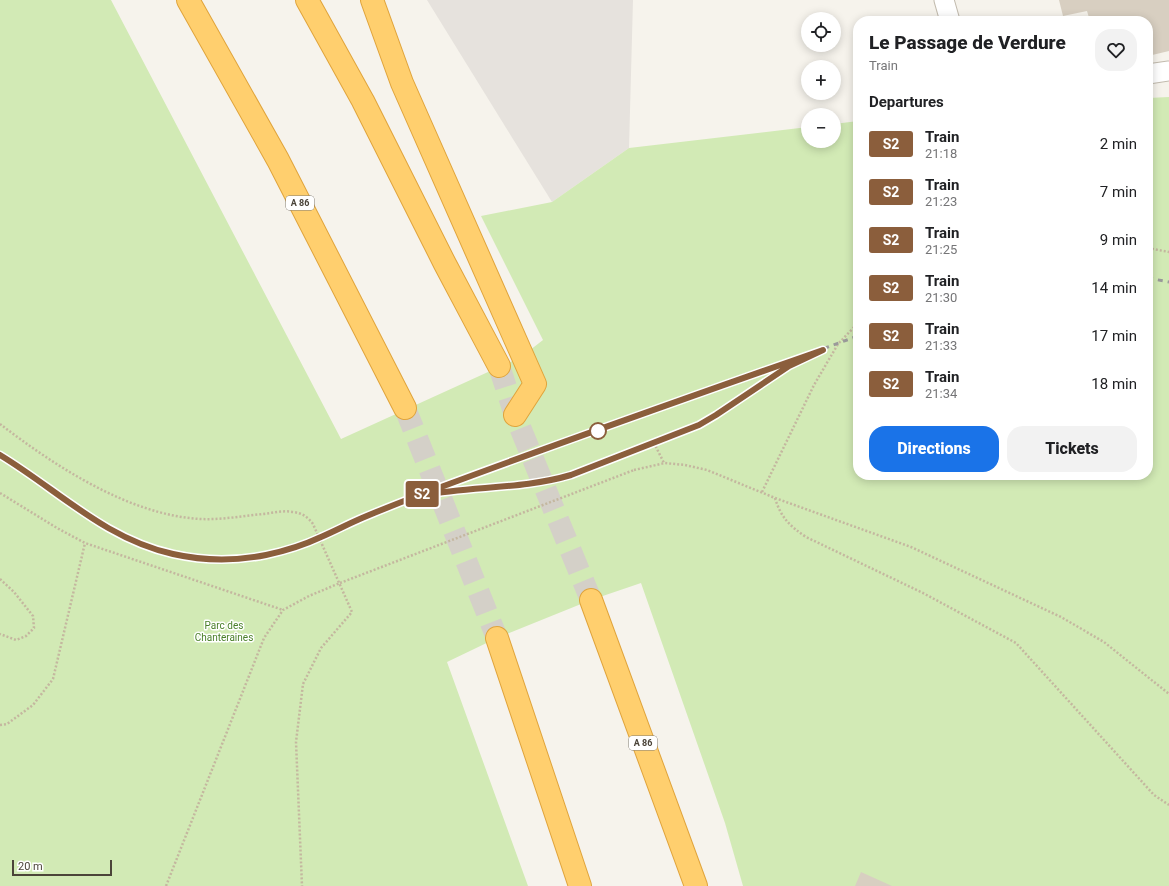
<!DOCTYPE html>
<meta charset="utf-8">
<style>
:root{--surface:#fff;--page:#f2f2f2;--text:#202124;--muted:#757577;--accent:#1a73e8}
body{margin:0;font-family:Roboto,sans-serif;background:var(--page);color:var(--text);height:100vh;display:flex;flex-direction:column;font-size:15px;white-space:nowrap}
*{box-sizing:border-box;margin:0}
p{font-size:13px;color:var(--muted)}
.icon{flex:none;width:22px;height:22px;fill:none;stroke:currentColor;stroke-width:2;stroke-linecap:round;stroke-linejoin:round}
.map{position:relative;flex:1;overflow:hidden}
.details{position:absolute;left:853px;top:16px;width:300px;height:464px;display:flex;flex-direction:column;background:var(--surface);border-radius:16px;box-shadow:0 2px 10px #0003}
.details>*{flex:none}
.badge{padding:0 8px;border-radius:3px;font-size:14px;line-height:26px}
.fabs{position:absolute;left:801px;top:12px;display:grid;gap:8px}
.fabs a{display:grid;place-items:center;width:40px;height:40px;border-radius:50%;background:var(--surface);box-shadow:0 2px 10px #0003;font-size:20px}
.scale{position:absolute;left:12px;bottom:10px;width:100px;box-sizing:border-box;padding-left:4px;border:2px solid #4b4439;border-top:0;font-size:11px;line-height:14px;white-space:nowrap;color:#4b4439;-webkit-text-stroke:3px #fff;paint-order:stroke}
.map>.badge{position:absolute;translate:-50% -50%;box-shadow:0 0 0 2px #fff}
h2{padding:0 16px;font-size:15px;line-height:36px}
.round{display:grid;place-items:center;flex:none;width:42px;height:42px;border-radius:16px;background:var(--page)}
.summary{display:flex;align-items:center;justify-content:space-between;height:68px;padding:0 16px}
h1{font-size:19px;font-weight:800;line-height:30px}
.action{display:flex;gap:8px;margin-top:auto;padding:8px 16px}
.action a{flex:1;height:46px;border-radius:16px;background:var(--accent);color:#fff;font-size:16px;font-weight:800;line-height:46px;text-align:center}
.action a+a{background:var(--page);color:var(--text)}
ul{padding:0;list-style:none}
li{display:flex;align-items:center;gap:12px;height:48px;padding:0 16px}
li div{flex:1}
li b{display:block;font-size:15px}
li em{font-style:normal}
li .badge{min-width:44px;font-weight:700;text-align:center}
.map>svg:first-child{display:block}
.industrial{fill:#e6e2dd}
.green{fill:#d2eab5}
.building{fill:#d8cfc1}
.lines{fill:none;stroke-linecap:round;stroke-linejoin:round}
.highway-tunnel{stroke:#d4d0c8;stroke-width:22;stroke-dasharray:22 11;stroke-linecap:butt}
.lane-casing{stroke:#c2bbae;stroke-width:21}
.highway-casing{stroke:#e0a43c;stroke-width:24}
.path{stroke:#c4b79f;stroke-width:2.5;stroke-dasharray:2 2;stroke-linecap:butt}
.lane{stroke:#fff;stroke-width:19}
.highway{stroke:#ffcf6e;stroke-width:22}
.rail{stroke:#9a9a9a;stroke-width:3;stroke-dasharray:5 5;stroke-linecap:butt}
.path-bridge{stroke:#c4b79f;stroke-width:2.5;stroke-dasharray:2 2;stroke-linecap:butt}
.line-casing{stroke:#fff;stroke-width:9}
.line{stroke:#8b5e3c;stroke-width:6}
.stop-dot{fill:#fff;stroke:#8b5e3c;stroke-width:2}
.labels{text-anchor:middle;stroke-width:3;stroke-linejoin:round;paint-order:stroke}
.shield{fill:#fff;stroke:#817c74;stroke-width:1}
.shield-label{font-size:9px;font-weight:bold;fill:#4b4439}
.park-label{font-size:10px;fill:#4a7f2a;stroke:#fff}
</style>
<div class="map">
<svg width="1169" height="886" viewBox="0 0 1169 886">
<rect width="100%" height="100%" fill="#f6f3ec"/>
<path class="industrial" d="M427 0H633L629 148 552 202Z"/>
<path class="green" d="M0 0H111L341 439 521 357 543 340 481 216 552 202 629 148 808 127V141H834V124L858 121V475H1148V98L1169 97V886H743L725 823 641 583 591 600 497 638 447 662 528 886H0Z"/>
<path class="building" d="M1059 0H1169V51L1148 56V21H1090L1087 11 1063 16Z
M861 872 892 886H855Z"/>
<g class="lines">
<path class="highway-tunnel" d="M499 366 515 415 591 600
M405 408 497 638"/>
<g class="lane-casing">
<path id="lane" d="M944 0 950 21
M1148 74 1169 71"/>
</g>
<g class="highway-casing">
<path id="highway" d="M188 0 278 160 405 408
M307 0 363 101 445 264 499 366
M372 0 402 83 535 384 515 415
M591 600 696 886
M497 638 580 886"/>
</g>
<path class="path" d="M1148 248 1169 252
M0 424C55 466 129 515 200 519 221 520 242 516 263 514 273 513 283 510 293 512 302 513 308 517 313 524L352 612 321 648 303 684 296 742 302 886
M652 439 664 463
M634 470 665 463 685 465 707 470 775 498 911 547 1061 617 1104 642 1169 694
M762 492 814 385 838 344 858 323
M0 493 57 528 85 543 283 610
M775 498C781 518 790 526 806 537L923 593 1016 643 1154 795 1169 805
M0 579 14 592 33 616 34 628 26 636 16 640 0 634
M0 725 7 724 33 705 53 679 85 543
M166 886 264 638 283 610 309 596 340 583"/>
<use href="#lane" class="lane"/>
<use href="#highway" class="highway"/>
<path class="rail" d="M1148 278 1169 282
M0 455C37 476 68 505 105 527 163 562 235 568 300 546 321 538 340 527 360 518 378 511 396 504 414 497L858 336
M435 493C480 487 527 488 571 475L699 425 716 415 791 365"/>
<path class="path-bridge" d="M340 583 634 470"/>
</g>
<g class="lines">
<g class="line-casing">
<path id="line" d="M0 455C58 490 105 539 173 554 204 561 236 561 266 555 285 551 304 545 321 537 335 531 348 524 362 518 388 507 414 497 441 487 567 440 695 395 823 350L789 366 716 415 699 425 571 475C524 489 473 486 424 495"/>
</g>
<use href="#line" class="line"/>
</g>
<circle class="stop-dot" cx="598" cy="431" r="8"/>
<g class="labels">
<g class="shield">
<rect x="286" y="196" width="28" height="14" rx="3"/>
<rect x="629" y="736" width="28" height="14" rx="3"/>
</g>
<g class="shield-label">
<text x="300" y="206">A 86</text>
<text x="643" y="746">A 86</text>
</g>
<g class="park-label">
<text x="224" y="629">Parc des<tspan x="224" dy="12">Chanteraines</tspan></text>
</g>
</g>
</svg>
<div class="fabs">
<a><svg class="icon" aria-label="locate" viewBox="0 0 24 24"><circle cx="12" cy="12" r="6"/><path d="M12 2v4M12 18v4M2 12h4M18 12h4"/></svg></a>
<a>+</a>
<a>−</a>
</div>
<div class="scale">20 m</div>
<b class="badge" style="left:422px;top:494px;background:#8b5e3c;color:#fff">S2</b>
<section class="details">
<div class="summary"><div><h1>Le Passage de Verdure</h1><p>Train</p></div><a class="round"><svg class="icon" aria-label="heart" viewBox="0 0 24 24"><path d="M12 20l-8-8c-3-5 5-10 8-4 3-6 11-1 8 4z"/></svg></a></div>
<h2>Departures</h2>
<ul>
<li><span class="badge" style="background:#8b5e3c;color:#fff">S2</span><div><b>Train</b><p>21:18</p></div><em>2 min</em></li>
<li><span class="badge" style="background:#8b5e3c;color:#fff">S2</span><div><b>Train</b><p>21:23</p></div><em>7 min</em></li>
<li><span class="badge" style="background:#8b5e3c;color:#fff">S2</span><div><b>Train</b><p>21:25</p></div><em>9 min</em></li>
<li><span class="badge" style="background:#8b5e3c;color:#fff">S2</span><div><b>Train</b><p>21:30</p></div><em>14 min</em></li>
<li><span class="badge" style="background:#8b5e3c;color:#fff">S2</span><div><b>Train</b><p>21:33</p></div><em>17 min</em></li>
<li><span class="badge" style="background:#8b5e3c;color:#fff">S2</span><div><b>Train</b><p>21:34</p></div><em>18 min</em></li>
</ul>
<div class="action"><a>Directions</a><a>Tickets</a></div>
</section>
</div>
